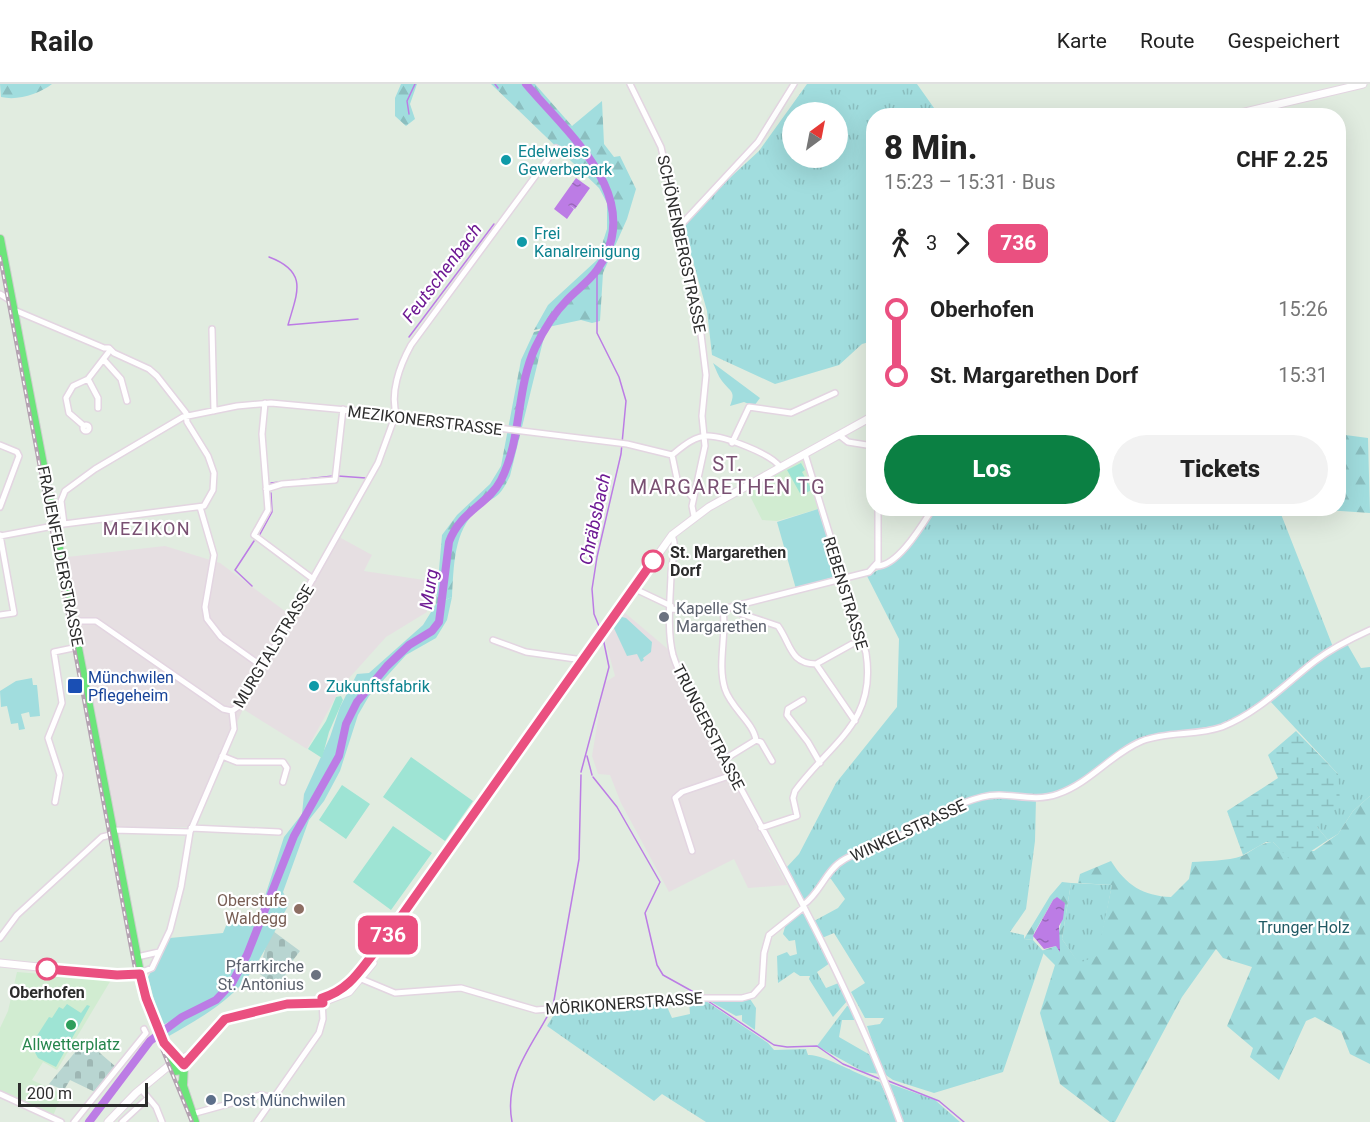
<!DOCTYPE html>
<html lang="de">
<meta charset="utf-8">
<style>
:root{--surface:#fff;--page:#f2f2f2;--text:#222;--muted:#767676;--line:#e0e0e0;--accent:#0b8043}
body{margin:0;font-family:Roboto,sans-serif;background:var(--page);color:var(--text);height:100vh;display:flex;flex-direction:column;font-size:22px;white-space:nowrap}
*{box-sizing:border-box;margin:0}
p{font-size:20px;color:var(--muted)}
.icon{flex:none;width:33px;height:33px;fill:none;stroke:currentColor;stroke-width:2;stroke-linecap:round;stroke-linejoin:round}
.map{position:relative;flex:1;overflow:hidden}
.panel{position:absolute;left:866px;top:24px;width:480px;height:408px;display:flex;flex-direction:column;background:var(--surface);border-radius:24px;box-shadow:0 6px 24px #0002}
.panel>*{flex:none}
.badge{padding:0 12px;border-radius:9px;font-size:21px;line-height:39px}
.needle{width:39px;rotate:32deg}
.controls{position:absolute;left:782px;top:18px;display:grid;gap:12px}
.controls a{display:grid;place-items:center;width:66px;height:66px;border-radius:50%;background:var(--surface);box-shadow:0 6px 24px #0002;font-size:30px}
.scale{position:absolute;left:18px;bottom:15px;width:130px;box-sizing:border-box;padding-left:6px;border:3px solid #2c2c2c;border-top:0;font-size:16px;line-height:21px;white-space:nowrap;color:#2c2c2c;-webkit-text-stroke:4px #fff;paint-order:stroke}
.map>.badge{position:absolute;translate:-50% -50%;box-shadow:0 0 0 3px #fff}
.legs{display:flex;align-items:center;gap:9px;height:66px;padding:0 18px;font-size:20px}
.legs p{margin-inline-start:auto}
.summary{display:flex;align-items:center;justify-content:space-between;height:102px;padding:0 18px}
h1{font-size:33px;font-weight:800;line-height:45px}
.button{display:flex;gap:12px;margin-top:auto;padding:12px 18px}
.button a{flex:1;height:69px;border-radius:36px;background:var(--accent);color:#fff;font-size:24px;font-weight:800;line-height:69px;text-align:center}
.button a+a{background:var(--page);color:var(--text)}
ul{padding:0 18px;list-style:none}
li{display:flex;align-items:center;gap:21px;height:66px;font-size:22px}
li i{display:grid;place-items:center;width:9px;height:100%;margin:0 8px;background:currentColor}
li i::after{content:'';width:15px;height:15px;margin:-8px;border:4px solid;border-radius:50%;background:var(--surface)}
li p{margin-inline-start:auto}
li:first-child i{background:linear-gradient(#0000 50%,currentColor 0)}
li:last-child i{background:linear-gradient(currentColor 50%,#0000 0)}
header{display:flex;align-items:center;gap:36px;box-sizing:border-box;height:84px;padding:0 30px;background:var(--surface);border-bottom:2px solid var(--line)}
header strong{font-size:28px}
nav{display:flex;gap:33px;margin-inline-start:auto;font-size:21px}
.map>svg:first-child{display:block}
.industrial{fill:#e6dfe2}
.education{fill:#d1ecd1}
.grass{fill:url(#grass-tufts);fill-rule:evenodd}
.forest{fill:url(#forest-firs)}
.wetland{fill:url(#wetland-marsh)}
.cemetery{fill:url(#cemetery-stones)}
.park{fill:#a1ddde}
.pitch{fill:#9ee4d4}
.water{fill:url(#water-ripples)}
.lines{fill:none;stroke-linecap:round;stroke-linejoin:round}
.stream{stroke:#bc7ce5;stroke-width:1.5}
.river{stroke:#bc7ce5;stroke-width:8}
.street-casing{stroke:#e3d5e1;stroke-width:8}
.secondary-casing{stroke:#e3d5e1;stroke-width:9}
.primary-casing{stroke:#ccc;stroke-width:10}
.street{stroke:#fff;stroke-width:5}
.secondary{stroke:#fff;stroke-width:7}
.primary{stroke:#6ce57a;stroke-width:8}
.rail-casing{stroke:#b4a2b1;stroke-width:4}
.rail{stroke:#fff;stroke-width:1.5;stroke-dasharray:4.5;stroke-linecap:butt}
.line-1-casing{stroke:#fff;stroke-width:14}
.line-1{stroke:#ea5080;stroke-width:9}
.culture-dot{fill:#0f9aa8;stroke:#fff;stroke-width:2}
.stop-1-dot{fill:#fff;stroke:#ea5080;stroke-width:3}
.worship-dot{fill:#6b7280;stroke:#fff;stroke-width:2}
.transit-dot{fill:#1a4fb4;stroke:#fff;stroke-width:2}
.education-dot{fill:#8d6e63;stroke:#fff;stroke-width:2}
.leisure-dot{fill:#2e9e5b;stroke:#fff;stroke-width:2}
.service-dot{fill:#5c6f8a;stroke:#fff;stroke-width:2}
.labels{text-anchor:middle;stroke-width:4.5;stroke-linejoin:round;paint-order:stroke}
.culture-label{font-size:16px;fill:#0d838f;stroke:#fff;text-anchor:start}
.street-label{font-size:16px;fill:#2c2c2c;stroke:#fff}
.stop-label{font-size:16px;font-weight:bold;fill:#2c2c2c;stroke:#fff;text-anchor:start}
.worship-label{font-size:16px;fill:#5b616d;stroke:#fff;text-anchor:start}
.transit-label{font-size:16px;fill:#164399;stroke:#fff;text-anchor:start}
.education-label{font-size:16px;fill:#785e54;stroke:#fff;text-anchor:end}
.park-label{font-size:16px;fill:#215a64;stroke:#fff}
.leisure-label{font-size:16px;fill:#27864d;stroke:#fff}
.service-label{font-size:16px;fill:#4e5e75;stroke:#fff;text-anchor:start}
.water-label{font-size:18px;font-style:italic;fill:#6d1993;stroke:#fff}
.neighbourhood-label{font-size:18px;letter-spacing:1.5px;fill:#795072;stroke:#fff}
.quarter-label{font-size:20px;letter-spacing:1.5px;fill:#795072;stroke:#fff}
</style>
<header>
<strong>Railo</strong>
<nav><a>Karte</a><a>Route</a><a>Gespeichert</a></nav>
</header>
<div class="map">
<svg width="1370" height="1038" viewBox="0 0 1370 1038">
<defs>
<pattern id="grass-tufts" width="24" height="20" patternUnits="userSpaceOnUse" patternTransform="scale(1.5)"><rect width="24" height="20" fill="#a1ddde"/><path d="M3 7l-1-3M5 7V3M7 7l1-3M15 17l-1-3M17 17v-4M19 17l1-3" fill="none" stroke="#8bbebf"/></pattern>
<pattern id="forest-firs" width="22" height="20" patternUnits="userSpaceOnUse" patternTransform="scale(1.5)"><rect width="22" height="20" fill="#a1ddde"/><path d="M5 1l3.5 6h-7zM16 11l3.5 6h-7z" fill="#8bbebf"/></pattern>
<pattern id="wetland-marsh" width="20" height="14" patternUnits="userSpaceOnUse" patternTransform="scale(1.5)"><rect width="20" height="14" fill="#a1ddde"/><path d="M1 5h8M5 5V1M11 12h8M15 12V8" fill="none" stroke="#8bbebf"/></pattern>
<pattern id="cemetery-stones" width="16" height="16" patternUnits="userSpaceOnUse" patternTransform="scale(1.5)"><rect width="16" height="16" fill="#b8d5d1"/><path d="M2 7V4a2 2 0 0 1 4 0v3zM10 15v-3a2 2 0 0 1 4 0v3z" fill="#9eb7b4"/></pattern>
<pattern id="water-ripples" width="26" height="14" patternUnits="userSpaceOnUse" patternTransform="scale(1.5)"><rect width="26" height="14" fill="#bc7ce5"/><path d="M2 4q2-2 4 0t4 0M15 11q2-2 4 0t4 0" fill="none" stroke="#9966ba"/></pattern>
</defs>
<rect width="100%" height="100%" fill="#e1ece0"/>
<path class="industrial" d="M339 453 372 471 364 487 424 496 427 528 386 553 342 602 307 665 243 625 190 743H116L67 473 165 462 220 479 293 533Z
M624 528 670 567 688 611 787 801 748 804 734 775 669 808 621 719 610 691 598 690 592 672 604 599 615 592 604 552Z"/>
<path class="education" d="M802 376 807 380 818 425 777 437 762 436 747 406Z
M17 888 111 896 57 986 43 978 32 996 62 1010 53 1032 0 1008V944L8 927Z"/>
<path class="grass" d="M807 0H917L939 31 873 32V257L862 260 839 281 775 300 712 271 707 227 682 138 759 67ZM792 28H837V74H792Z
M935 425H1279L1333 563 1253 625 1224 640 1151 653 1065 705 1036 714 1035 757 1026 825 1010 848 1024 851V855L1033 856 1044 868 1003 988 934 1009 893 996 883 989 867 942 880 940 884 934H865L851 908 865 899 834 849 822 854 814 837 838 824 845 815 831 795 824 792 809 814 804 816 786 784 799 770 836 699 897 623 899 555 867 492 884 483Z
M1346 558 1361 584 1370 583V712L1353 727 1338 750 1328 756 1317 743 1338 690 1269 616 1308 584Z
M1071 799 1112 801 1098 872 1079 880 1062 855Z
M801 828 805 830 830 879 817 888 826 904 841 898 848 916 833 933 809 895 810 892H800L794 888 778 899 777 872 787 868 790 872 797 870 795 856 789 857 783 850 785 843 782 841Z
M703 915 768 959 774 966 806 965 808 971C821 969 862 993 880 998L898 1038H706L662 1010 654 1017 547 942 556 927 665 918 672 934 690 930 689 916Z
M750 915 756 924 755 946 742 937V931L736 932 708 916Z
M847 922 853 923 858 936H842L839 953 872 972 880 990 864 988 817 962Z
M888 999 935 1016 960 1038H902Z"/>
<path class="forest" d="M0 0H52C39 10 18 17 1 13Z
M401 0H417L410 20 415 35 406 42 395 32V14Z
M491 0H535L572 42 602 17 604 60 614 73 620 72 636 105 627 135 603 189 600 237 592 239 581 236 534 246 548 221 597 176 607 145V119L599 104Z
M546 245 510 392C498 417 496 410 478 425 453 447 454 483 452 513L436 520 442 451 457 431 490 400 501 382 521 276 534 248Z
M1338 350 1368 354 1370 429 1311 425 1338 424Z
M1370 712V980L1350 970 1341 947 1315 933 1306 937 1279 996 1250 973 1253 964 1227 942 1252 883 1223 874 1216 865 1182 913 1115 1038H1110L1060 1000 1040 929 1055 881 1041 867 1056 862 1065 819 1053 816 1034 849 1033 856 1024 855 1050 812 1062 798 1071 799 1062 855 1079 879 1097 872 1112 801 1078 799 1080 790 1111 777C1126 801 1143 812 1171 813L1189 795 1192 778C1208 777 1227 777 1242 772 1253 767 1261 758 1273 758L1280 765 1314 767 1338 750 1353 727Z"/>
<path class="wetland" d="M1296 647 1338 690 1340 717 1317 743 1328 756 1293 779 1273 758H1266L1243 771 1227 727 1278 694 1268 671Z"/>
<path class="cemetery" d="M273 847 300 867 284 888 286 890 277 903 256 887 261 881 269 850Z
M85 956 116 983 97 1009 70 996 64 1006 49 1000Z"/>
<path class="park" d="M713 279 760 314 754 322 744 318 730 322C736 306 731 309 722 297 718 292 716 285 713 279Z
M818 425 839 491 796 505 777 438Z
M452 513 447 536 436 554 406 571 369 612 358 631 340 687 324 717 309 736 283 808 289 820C276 844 257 886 238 904 219 924 193 938 169 952L164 942 203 920 161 942 148 893 170 854 223 849 230 832 258 834 284 753 302 730 304 710 330 653 340 623 357 590 369 589 423 541 436 520Z
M618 532 626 534 652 558 651 568 643 574 644 576 641 578 637 570 627 572 612 540Z
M32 594 33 601H37L40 632 30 633 29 628 21 630 25 645 19 646 18 639 11 640 7 622 1 623 0 607 16 597Z"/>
<path class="pitch" d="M801 379 805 386 802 388 812 406 801 411 787 386Z
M341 612 343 616 329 648 322 674 308 665 326 637 336 613Z
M411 673 473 717 445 757 383 713Z
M342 701 370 720 346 755 319 736Z
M393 742 432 769 391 826 353 798Z
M67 920 81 929 87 921 90 922 56 983 38 974 31 961 49 933 52 934 59 923 63 925Z"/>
<path class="water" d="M576 94 590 104 575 125 568 120 574 125 567 135 554 125Z
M1057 813 1065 819 1063 835 1059 842 1060 868 1056 862 1044 865 1033 852 1053 816Z"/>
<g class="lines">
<path class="stream" d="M495 0 498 4
M409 30 407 17 415 0
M269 173C309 188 297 209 288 241L358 235
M597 187V249L619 293 626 317 621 370 597 473 592 505 594 530 601 547
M409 253 494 140
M338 392 366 394
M271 399 333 392
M259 452 272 428 271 409
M252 502 235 486 254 457
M587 672 592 691
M581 688 609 583 603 554
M593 693 617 723 660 798 645 829 657 881 663 891 699 911
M708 917 774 961 787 963 817 962 843 980 880 995
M553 922 579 775 581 691
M886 996 939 1017 964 1038
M512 1038C504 995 529 966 548 931"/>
<path class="river" d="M89 1038 150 957 182 933 216 916 232 899 247 871 294 752 339 672 346 640 357 618 387 582 409 561 432 547 439 538 449 458C460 427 488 421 501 396 522 355 516 305 535 264 543 247 555 228 568 215 578 205 590 196 597 186 648 115 568 50 526 0"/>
<g class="street-casing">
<path id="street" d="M630 0 661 63 698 226 706 291 702 332 705 362 692 422 694 432
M679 143 758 58 794 0
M0 210 13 218
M212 245 214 327
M104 276 121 295 127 317
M88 295 98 314V324
M265 319 262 350 268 426 254 451 313 495
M397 332C389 310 400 281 411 261L556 64
M83 344a3 3 0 1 1 6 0a3 3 0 1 1-6 0Z
M84 342 69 329 66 314 73 302 88 295 108 269
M839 351 848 358 873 362
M732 359 749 323 791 329 835 309
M0 361 17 368 19 372 0 423
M672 371C682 363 694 352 708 352 724 352 772 370 780 383
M672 371 677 395 693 414
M266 405 282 400 335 396 343 325
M200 423 214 471 205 523 207 535 221 553 263 583
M64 440 61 417 65 407 95 385 183 333 237 322 271 319 379 329 394 335 400 332 627 360 672 371
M0 451 14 529 0 531
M672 451C678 466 671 477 671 492 670 516 667 548 673 571 678 588 687 603 694 618 768 756 847 891 900 1038
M0 452 64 440 204 422 213 406 214 389 208 372 187 338 186 329 157 292 149 285 114 269 109 264H104L14 226
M877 482C898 482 922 441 933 424
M633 504 671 522
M732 523 736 528 778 542C791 560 790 580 816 580L855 637
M671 525 694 527 723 525 869 488 878 478V424
M723 525C727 551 717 580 725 605 731 624 753 638 756 656L725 675
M73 537H96L223 625 232 627
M493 556 526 568 583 576
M816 580 852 560
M803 616 788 625 787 631 808 658 820 679
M232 627 239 622 258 592 378 379 394 335
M756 656 761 658 772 677
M222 672 237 678H283L287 684 283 698
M55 718 60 691 48 654 62 619 54 568 78 563
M191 744 279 748
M761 744 797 732 793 714 795 707C830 659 877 639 866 569L805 370
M113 746 190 748
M692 767 675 714 682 708 732 691
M803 821C821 809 825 786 845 775 863 765 882 761 900 752 927 738 951 721 982 713 1008 706 1030 720 1058 710 1090 699 1111 670 1142 657 1168 647 1197 652 1222 643 1258 629 1285 600 1315 577 1332 564 1350 555 1370 546
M0 854 17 831 102 753 114 750
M137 873 159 868
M140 889 152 884 170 846 181 803 190 748 234 645 232 627
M359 894 395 909 461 904 536 926 684 914H742L753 911 762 901 764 869 769 851 804 823
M141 1005 156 1023 162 1038
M0 1010 61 1038
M192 1030 261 1011 273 1014
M74 1038 146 949 144 945
M122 1038 148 1014
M257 1038 319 949 323 935 322 916"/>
</g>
<g class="secondary-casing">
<path id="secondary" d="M1228 32 1363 0
M0 879 105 890 140 889
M320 919 349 908 373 879
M180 975C210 965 206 947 224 936 254 919 313 924 341 907 360 896 369 873 383 858L672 451 709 423 873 332
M108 1038 136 1009 171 980"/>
</g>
<g class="primary-casing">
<path id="primary" d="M0 155 140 889 153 935 173 977
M183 986 174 987 173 977 179 975 184 979 183 1001
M182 999 195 1038"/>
</g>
<use href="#street" class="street"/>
<use href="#secondary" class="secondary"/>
<use href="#primary" class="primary"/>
<g class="rail-casing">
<path id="rail" d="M0 173 136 890 145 923 192 1038"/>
</g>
<use href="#rail" class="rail"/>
</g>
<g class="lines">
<g class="line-1-casing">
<path id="line-1" d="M47 885 117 891 140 890 146 914 164 959 184 981 225 935 287 920 323 919 322 914C353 905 363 880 383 858L653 477"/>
</g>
<use href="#line-1" class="line-1"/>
</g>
<g class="culture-dot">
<circle cx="506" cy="76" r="6"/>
<circle cx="522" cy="158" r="6"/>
<circle cx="314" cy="602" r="6"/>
</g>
<g class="stop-1-dot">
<circle cx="653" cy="477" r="10"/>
<circle cx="47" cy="885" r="10"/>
</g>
<g class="worship-dot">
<circle cx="664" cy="533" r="6"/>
<circle cx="316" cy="891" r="6"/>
</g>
<rect class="transit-dot" x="67" y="594" width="16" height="16" rx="3"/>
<circle class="education-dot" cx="299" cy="825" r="6"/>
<circle class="leisure-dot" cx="71" cy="941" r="6"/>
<circle class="service-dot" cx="211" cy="1016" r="6"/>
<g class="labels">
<g class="culture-label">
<text x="518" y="73">Edelweiss<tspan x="518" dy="18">Gewerbepark</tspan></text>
<text x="534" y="155">Frei<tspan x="534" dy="18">Kanalreinigung</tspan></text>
<text x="326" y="608">Zukunftsfabrik</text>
</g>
<g class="street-label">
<text transform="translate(682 160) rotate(78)" y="6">SCHÖNENBERGSTRASSE</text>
<text transform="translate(425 336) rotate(7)" y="6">MEZIKONERSTRASSE</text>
<text transform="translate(61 472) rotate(79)" y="6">FRAUENFELDERSTRASSE</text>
<text transform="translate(846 509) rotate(73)" y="6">REBENSTRASSE</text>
<text transform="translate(273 562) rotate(-59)" y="6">MURGTALSTRASSE</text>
<text transform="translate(709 643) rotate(63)" y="6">TRUNGERSTRASSE</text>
<text transform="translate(908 746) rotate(-25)" y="6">WINKELSTRASSE</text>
<text transform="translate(624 919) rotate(-4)" y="6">MÖRIKONERSTRASSE</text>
</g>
<g class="stop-label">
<text x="670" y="474">St. Margarethen<tspan x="670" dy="18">Dorf</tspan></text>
<text x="47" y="914" text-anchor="middle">Oberhofen</text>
</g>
<g class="worship-label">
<text x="676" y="530">Kapelle St.<tspan x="676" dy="18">Margarethen</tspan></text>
<text x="304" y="888" text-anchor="end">Pfarrkirche<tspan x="304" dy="18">St. Antonius</tspan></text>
</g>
<g class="transit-label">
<text x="88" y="599">Münchwilen<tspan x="88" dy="18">Pflegeheim</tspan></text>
</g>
<g class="education-label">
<text x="287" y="822">Oberstufe<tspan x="287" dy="18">Waldegg</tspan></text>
</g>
<g class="park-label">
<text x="1304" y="849">Trunger Holz</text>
</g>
<g class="leisure-label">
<text x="71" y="966">Allwetterplatz</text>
</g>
<g class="service-label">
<text x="223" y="1022">Post Münchwilen</text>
</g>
<g class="water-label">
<text transform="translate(442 189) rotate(-53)" y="6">Feutschenbach</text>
<text transform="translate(595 435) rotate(-78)" y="6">Chräbsbach</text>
<text transform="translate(429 505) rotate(-81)" y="6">Murg</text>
</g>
<g class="neighbourhood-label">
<text x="147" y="451">MEZIKON</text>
</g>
<g class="quarter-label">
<text x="728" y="387">ST.<tspan x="728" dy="23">MARGARETHEN TG</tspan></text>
</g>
</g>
</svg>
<div class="controls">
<a><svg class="needle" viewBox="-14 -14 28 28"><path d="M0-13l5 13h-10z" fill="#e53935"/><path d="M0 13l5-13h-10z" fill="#767676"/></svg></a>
</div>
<div class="scale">200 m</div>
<b class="badge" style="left:388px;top:851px;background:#ea5080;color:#fff">736</b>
<section class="panel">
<div class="summary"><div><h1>8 Min.</h1><p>15:23 – 15:31 · Bus</p></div><b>CHF 2.25</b></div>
<div class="legs"><svg class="icon" aria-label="walk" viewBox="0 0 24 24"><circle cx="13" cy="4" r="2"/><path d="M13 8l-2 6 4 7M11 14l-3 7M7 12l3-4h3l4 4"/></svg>3<svg class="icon" aria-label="forward" viewBox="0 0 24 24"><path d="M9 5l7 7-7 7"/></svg><b class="badge" style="background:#ea5080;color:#fff">736</b></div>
<ul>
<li><i style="color:#ea5080"></i><b>Oberhofen</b><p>15:26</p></li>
<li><i style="color:#ea5080"></i><b>St. Margarethen Dorf</b><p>15:31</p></li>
</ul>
<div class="button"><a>Los</a><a>Tickets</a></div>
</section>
</div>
